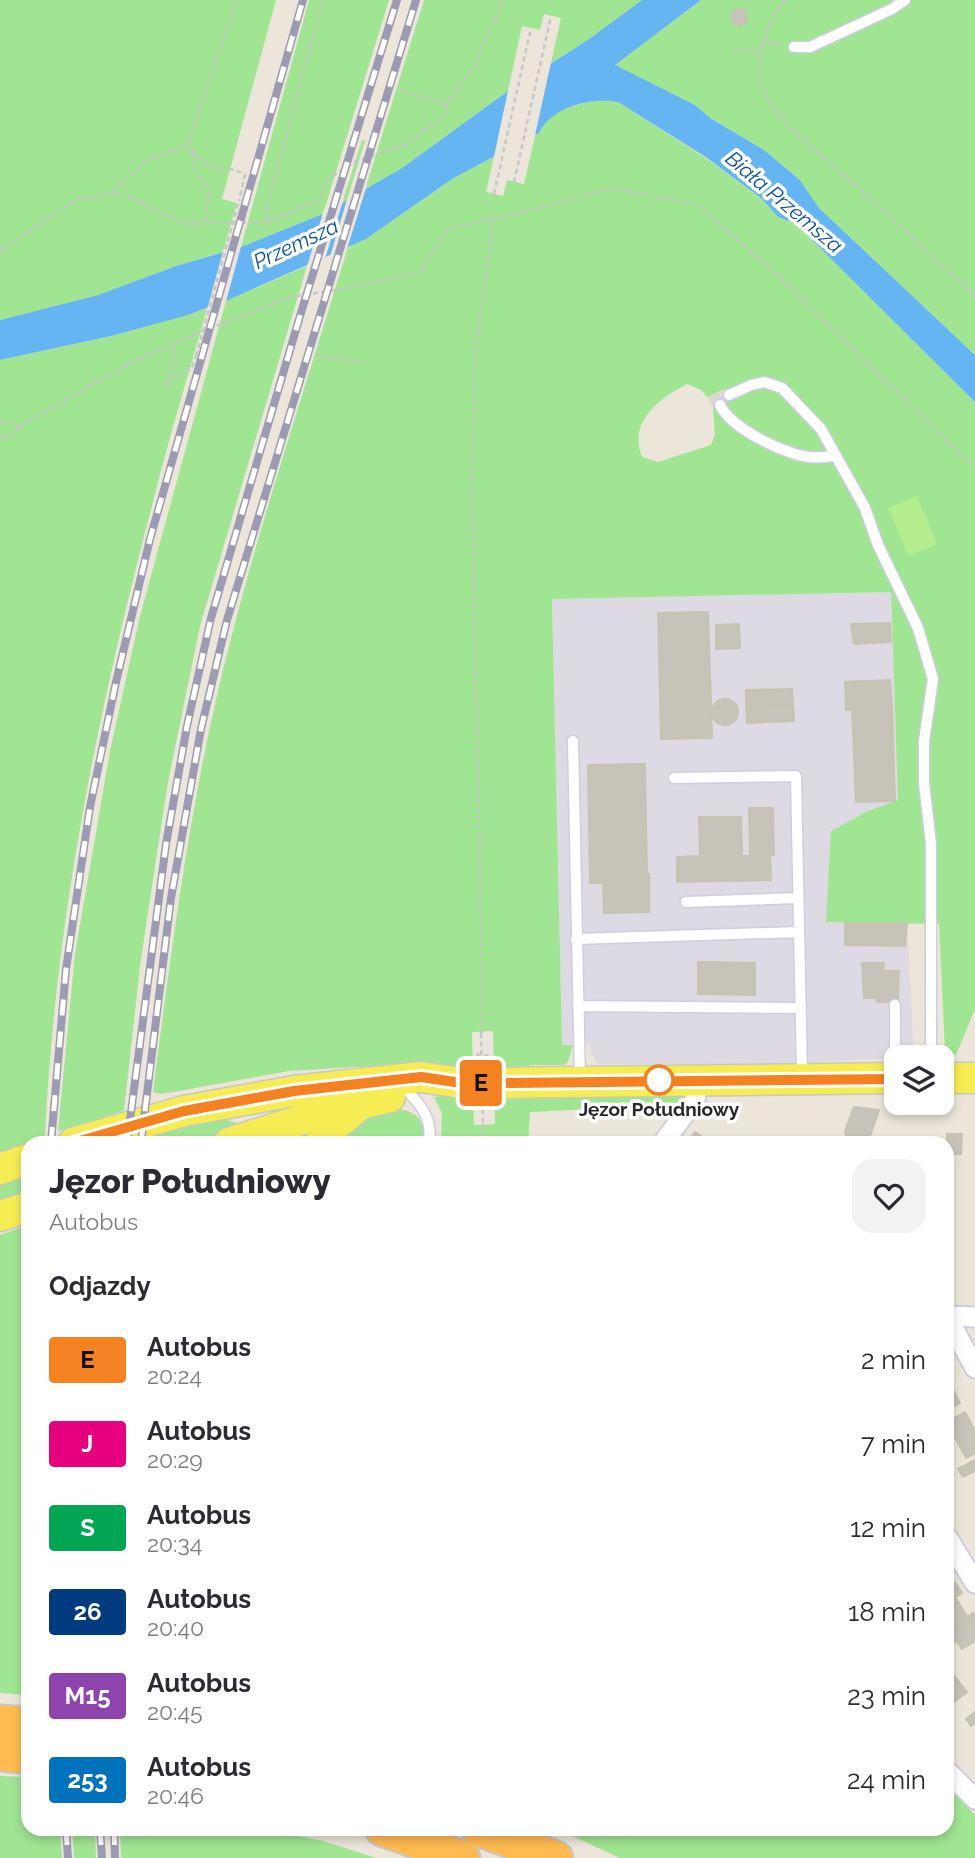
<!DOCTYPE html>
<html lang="pl">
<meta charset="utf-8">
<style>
:root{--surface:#fff;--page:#f2f2f3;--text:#2b2b33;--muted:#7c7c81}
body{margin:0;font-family:Raleway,sans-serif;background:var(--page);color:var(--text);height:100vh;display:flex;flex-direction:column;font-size:26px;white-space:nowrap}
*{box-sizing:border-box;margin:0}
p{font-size:23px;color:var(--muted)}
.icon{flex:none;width:38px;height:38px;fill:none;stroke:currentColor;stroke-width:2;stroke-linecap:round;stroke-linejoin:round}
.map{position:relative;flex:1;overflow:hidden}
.panel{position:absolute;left:21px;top:1136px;width:933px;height:700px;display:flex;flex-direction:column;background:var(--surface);border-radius:21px;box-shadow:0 4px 10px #0003}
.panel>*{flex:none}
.badge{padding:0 14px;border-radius:5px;font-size:24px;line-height:46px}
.tools{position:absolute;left:884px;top:1045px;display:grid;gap:14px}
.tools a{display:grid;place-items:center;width:70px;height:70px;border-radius:14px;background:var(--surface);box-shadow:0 4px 10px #0003;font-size:35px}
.map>.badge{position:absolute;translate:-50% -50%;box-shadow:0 0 0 4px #fff}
h2{padding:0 28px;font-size:26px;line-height:63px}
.round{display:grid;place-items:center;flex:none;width:74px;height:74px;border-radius:21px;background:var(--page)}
.overview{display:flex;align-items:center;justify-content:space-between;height:119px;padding:0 28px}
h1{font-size:33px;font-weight:800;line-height:52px}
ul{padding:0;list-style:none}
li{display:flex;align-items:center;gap:21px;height:84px;padding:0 28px}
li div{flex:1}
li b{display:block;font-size:26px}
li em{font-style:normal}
li .badge{min-width:77px;font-weight:700;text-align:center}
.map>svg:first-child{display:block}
.industrial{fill:#dedae3}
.green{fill:#a0e592;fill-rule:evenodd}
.pitch{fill:#b4ed8d}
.plaza{fill:#dbd9d0}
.water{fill:#66b5f3}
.pier{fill:#ebe6d9}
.building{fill:#c6c3b9;stroke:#c6c3b3;stroke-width:2}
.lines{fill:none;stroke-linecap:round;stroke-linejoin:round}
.service-casing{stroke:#cecee2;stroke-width:13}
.minor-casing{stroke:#cecee2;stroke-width:23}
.primary-casing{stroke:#c7c7c7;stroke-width:33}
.motorway-casing{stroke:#c7c7c7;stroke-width:37}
.path{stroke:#c7c7c7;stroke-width:2.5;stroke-dasharray:5 3.5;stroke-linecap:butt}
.service{stroke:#fff;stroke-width:10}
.minor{stroke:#fff;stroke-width:19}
.primary{stroke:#f6ec53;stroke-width:30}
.motorway{stroke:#ffba50;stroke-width:33}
.rail-casing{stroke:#9c9bb3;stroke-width:8}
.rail{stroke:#fff;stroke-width:5;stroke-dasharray:16;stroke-linecap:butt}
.path-bridge{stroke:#c7c7c7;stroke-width:2.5;stroke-dasharray:5 3.5;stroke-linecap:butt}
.line-casing{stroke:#fff;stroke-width:16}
.line{stroke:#f58220;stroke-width:10}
.stop-dot{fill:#fff;stroke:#f58220;stroke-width:3.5}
.labels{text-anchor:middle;stroke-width:7;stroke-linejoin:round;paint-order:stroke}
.stop-label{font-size:19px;font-weight:bold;fill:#282828;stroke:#fff}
.water-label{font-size:21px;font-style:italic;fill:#084f9c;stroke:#fff}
</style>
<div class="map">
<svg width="975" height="1858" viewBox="0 0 975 1858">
<rect width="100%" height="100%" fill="#ebe6d9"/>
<path class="industrial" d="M891 592 898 800 868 811 826 922 907 923 914 1057 780 1064H597L592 1055 589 1044 562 1045 552 599Z"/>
<path class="green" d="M0 0H276L222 199 237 203 223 252 176 266 98 295 0 320Z
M309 0H389L323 214 241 247Z
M424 0H642L589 39 551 63 561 18 544 14 540 30 522 26 508 91 402 168 365 190Z
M701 0H975V355L819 208 800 180 764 150 710 118 695 105 614 65Z
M603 99 618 102 704 157 761 198 778 217 796 224 975 402V1009L956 1055 945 1051 939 924 826 922 831 831 868 811 898 800 891 592 552 599 562 1045H573L568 1062 564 1065H530L524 1070H494L493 1031 472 1032 473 1070H438L439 1062 289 1071 162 1094 153 1092C171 952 189 811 222 674 257 530 305 389 348 247L366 239 452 179 494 157 486 192 503 196 507 180 524 184 535 136C540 132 540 127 544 122 558 108 584 103 603 99ZM687 384 701 390 707 397 725 389 731 399 713 408 715 434 711 445 658 462 642 457C628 422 658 399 687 384Z
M362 140 365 141 347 200 342 203Z
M307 266 200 626 168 782 153 879 140 966 124 1111 58 1131 75 954 110 751 140 616 226 301Z
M207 309C189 373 169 437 153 502 98 710 55 921 45 1136L0 1152V360L111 336Z
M473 1092 474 1125 495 1124 494 1093 514 1092 523 1098 686 1096V1104L675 1113 656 1106 530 1112 528 1143H441L442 1113 434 1097Z
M389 1108C408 1109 425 1114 425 1137H405V1143H334L357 1119Z
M221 1118 242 1125V1131L197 1143H149L150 1129Z
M28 1170V1197L0 1206V1180Z
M28 1225V1695L0 1693V1235Z
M0 1776 28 1777V1829H60L62 1858H0Z
M947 1786 975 1815V1858H620L557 1829H947Z
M72 1829H95L96 1858H74Z
M120 1829H264L323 1841 376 1858H121Z"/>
<path class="pitch" d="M917 496 937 544 908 556 888 508Z"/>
<path class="plaza" d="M725 389 731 400 713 408 707 397Z"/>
<path class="water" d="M642 0H701L615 65 695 105 710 118 764 150 800 180 819 208 975 355V402L796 224 778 217 761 198 704 156 618 102C592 97 551 107 539 133L452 179 366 239 226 301 188 315 111 336 0 360V320L98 295 176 266 241 247 323 214 402 168 508 91 589 39Z"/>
<path class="pier" d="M552 58 534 140 493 161 509 86Z
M367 185 346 252 329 260 348 196Z
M344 198 324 262 306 270 324 209Z
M242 243 225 305 206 313 224 248Z"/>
<path class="building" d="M738 8 745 10 747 20 740 26 732 22 731 13Z
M708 612 712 738 661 739 658 613Z
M890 623 891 642 854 644 851 624Z
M739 624 740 648 716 649V625Z
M890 680 892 708 846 710 845 682Z
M792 689 793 705 746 706V690Z
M712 712a13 13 0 1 1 26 0a13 13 0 1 1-26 0Z
M793 705 794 721 747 723 746 706Z
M892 708 895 801 856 802 852 710Z
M645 764 647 874 603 875V883H590L588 765Z
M749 808H773L774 855H770L771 880 677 882V857L700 856 699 817H741L742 856H750Z
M649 874V912L604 913 603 875Z
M845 923H907L905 946 845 945Z
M698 962 755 963V995L698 994Z
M862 963H884L883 971H899L898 999H894V1002H877L876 998H864Z
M854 1107 879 1110 868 1142 846 1135 845 1131Z
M695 1132 712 1143H687Z
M947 1134H962L961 1154H947Z
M947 1378 960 1403 947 1410Z
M965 1412 975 1431V1453L966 1458 947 1422Z
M975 1460V1471L963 1477 958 1469Z
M955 1582 962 1593 955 1597 967 1616 949 1628 947 1625V1587Z
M973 1613 975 1617V1641L962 1649 957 1641 952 1644 947 1635V1630Z
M949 1669 967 1692 950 1705 947 1701V1670Z
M975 1712V1723L971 1726 966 1719Z"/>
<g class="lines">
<g class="service-casing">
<path id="service" d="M794 47H810L892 9 905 0
M729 395 751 385 764 382 782 388 821 429 865 508 878 545 918 628 933 679 924 741V783L931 844V1057
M720 405C732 429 781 452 808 457 817 458 826 457 835 456
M573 741 580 1080
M674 778 796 776 802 1075
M686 902 798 898
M576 939 799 932
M895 1005V1074
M578 1006 801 1008
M410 1094C424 1108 432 1122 429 1143"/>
</g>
<g class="minor-casing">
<path id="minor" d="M663 1143 695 1100 698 1080
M947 1316 975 1317
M947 1317 975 1368
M947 1537 975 1583
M947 1771 975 1799"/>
</g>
<g class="primary-casing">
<path id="primary" d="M942 1078H975
M73 1143 184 1111 294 1091 421 1077 462 1083H497L896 1078
M229 1143 332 1110 390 1097
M320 1143 329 1131 356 1108
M0 1169 28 1159
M0 1216 28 1207"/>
</g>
<g class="motorway-casing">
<path id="motorway" d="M0 1722 28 1724
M0 1754 28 1757
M382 1829 463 1858
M478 1829 556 1858"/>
</g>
<path class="path" d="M786 0C766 21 753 62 764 90 776 122 816 150 841 172 886 212 931 255 975 297
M766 42 780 45
M734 49 761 52
M401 91 447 105
M188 145 192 151 195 168 209 192 206 223
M192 151C198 157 204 164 211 167 226 173 227 164 245 175L239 201
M514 182 551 16
M111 193 145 162 188 145 237 0
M494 194 531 28
M268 220 267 208 323 0
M0 251 76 200 110 194 129 197 186 224 268 222 320 199 329 178 355 162 408 144 444 115 447 105 477 61 503 0
M318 355 364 363
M166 386 185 370H191L196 356
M166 386 175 357 174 345
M0 422 19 426
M0 438 14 435 19 426 138 360 200 332 291 297 372 284 421 271 447 229 546 207 611 188 698 205 779 277 975 468
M481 1033 483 1021 472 476 475 359 493 219
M468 1058 481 1054 499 1059
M483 1124V1143"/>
<use href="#service" class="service"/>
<use href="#minor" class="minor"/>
<use href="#primary" class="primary"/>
<use href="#motorway" class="motorway"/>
<g class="rail-casing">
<path id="rail" d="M51 1143 66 969 90 807 116 682 150 539 303 0
M127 1143 166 844 187 726 211 618 300 316 397 0
M141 1143 171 898 201 729 227 620 416 0
M66 1829 68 1858
M100 1829 102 1858
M114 1829 115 1858"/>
</g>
<use href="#rail" class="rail"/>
<path class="path-bridge" d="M196 356 239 201
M481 1033 483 1124"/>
</g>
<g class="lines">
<g class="line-casing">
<path id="line" d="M73 1143 184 1111 294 1091 421 1077 462 1083H497L896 1079"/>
</g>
<use href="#line" class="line"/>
</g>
<circle class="stop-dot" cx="659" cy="1080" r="14"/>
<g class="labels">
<g class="stop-label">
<text x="659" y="1116">Jęzor Południowy</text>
</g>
<g class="water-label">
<text transform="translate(784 202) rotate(40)" y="7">Biała Przemsza</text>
<text transform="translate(296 244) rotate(-25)" y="7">Przemsza</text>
</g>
</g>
</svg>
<div class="tools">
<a><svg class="icon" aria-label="layers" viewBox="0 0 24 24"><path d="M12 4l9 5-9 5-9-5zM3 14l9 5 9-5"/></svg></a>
</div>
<b class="badge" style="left:481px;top:1083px;background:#f58220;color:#111">E</b>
<section class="panel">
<div class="overview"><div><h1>Jęzor Południowy</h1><p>Autobus</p></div><a class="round"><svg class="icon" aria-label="heart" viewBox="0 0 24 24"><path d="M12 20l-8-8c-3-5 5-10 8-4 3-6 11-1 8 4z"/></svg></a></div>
<h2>Odjazdy</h2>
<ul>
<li><span class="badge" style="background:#f58220;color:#111">E</span><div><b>Autobus</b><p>20:24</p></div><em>2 min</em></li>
<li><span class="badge" style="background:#e6007e;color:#fff">J</span><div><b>Autobus</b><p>20:29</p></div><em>7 min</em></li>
<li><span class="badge" style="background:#00a651;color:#fff">S</span><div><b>Autobus</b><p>20:34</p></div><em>12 min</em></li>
<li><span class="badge" style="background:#003b80;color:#fff">26</span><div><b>Autobus</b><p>20:40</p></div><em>18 min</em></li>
<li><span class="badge" style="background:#8e44ad;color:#fff">M15</span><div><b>Autobus</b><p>20:45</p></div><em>23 min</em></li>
<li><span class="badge" style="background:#0072bc;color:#fff">253</span><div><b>Autobus</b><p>20:46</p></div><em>24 min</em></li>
</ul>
</section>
</div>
